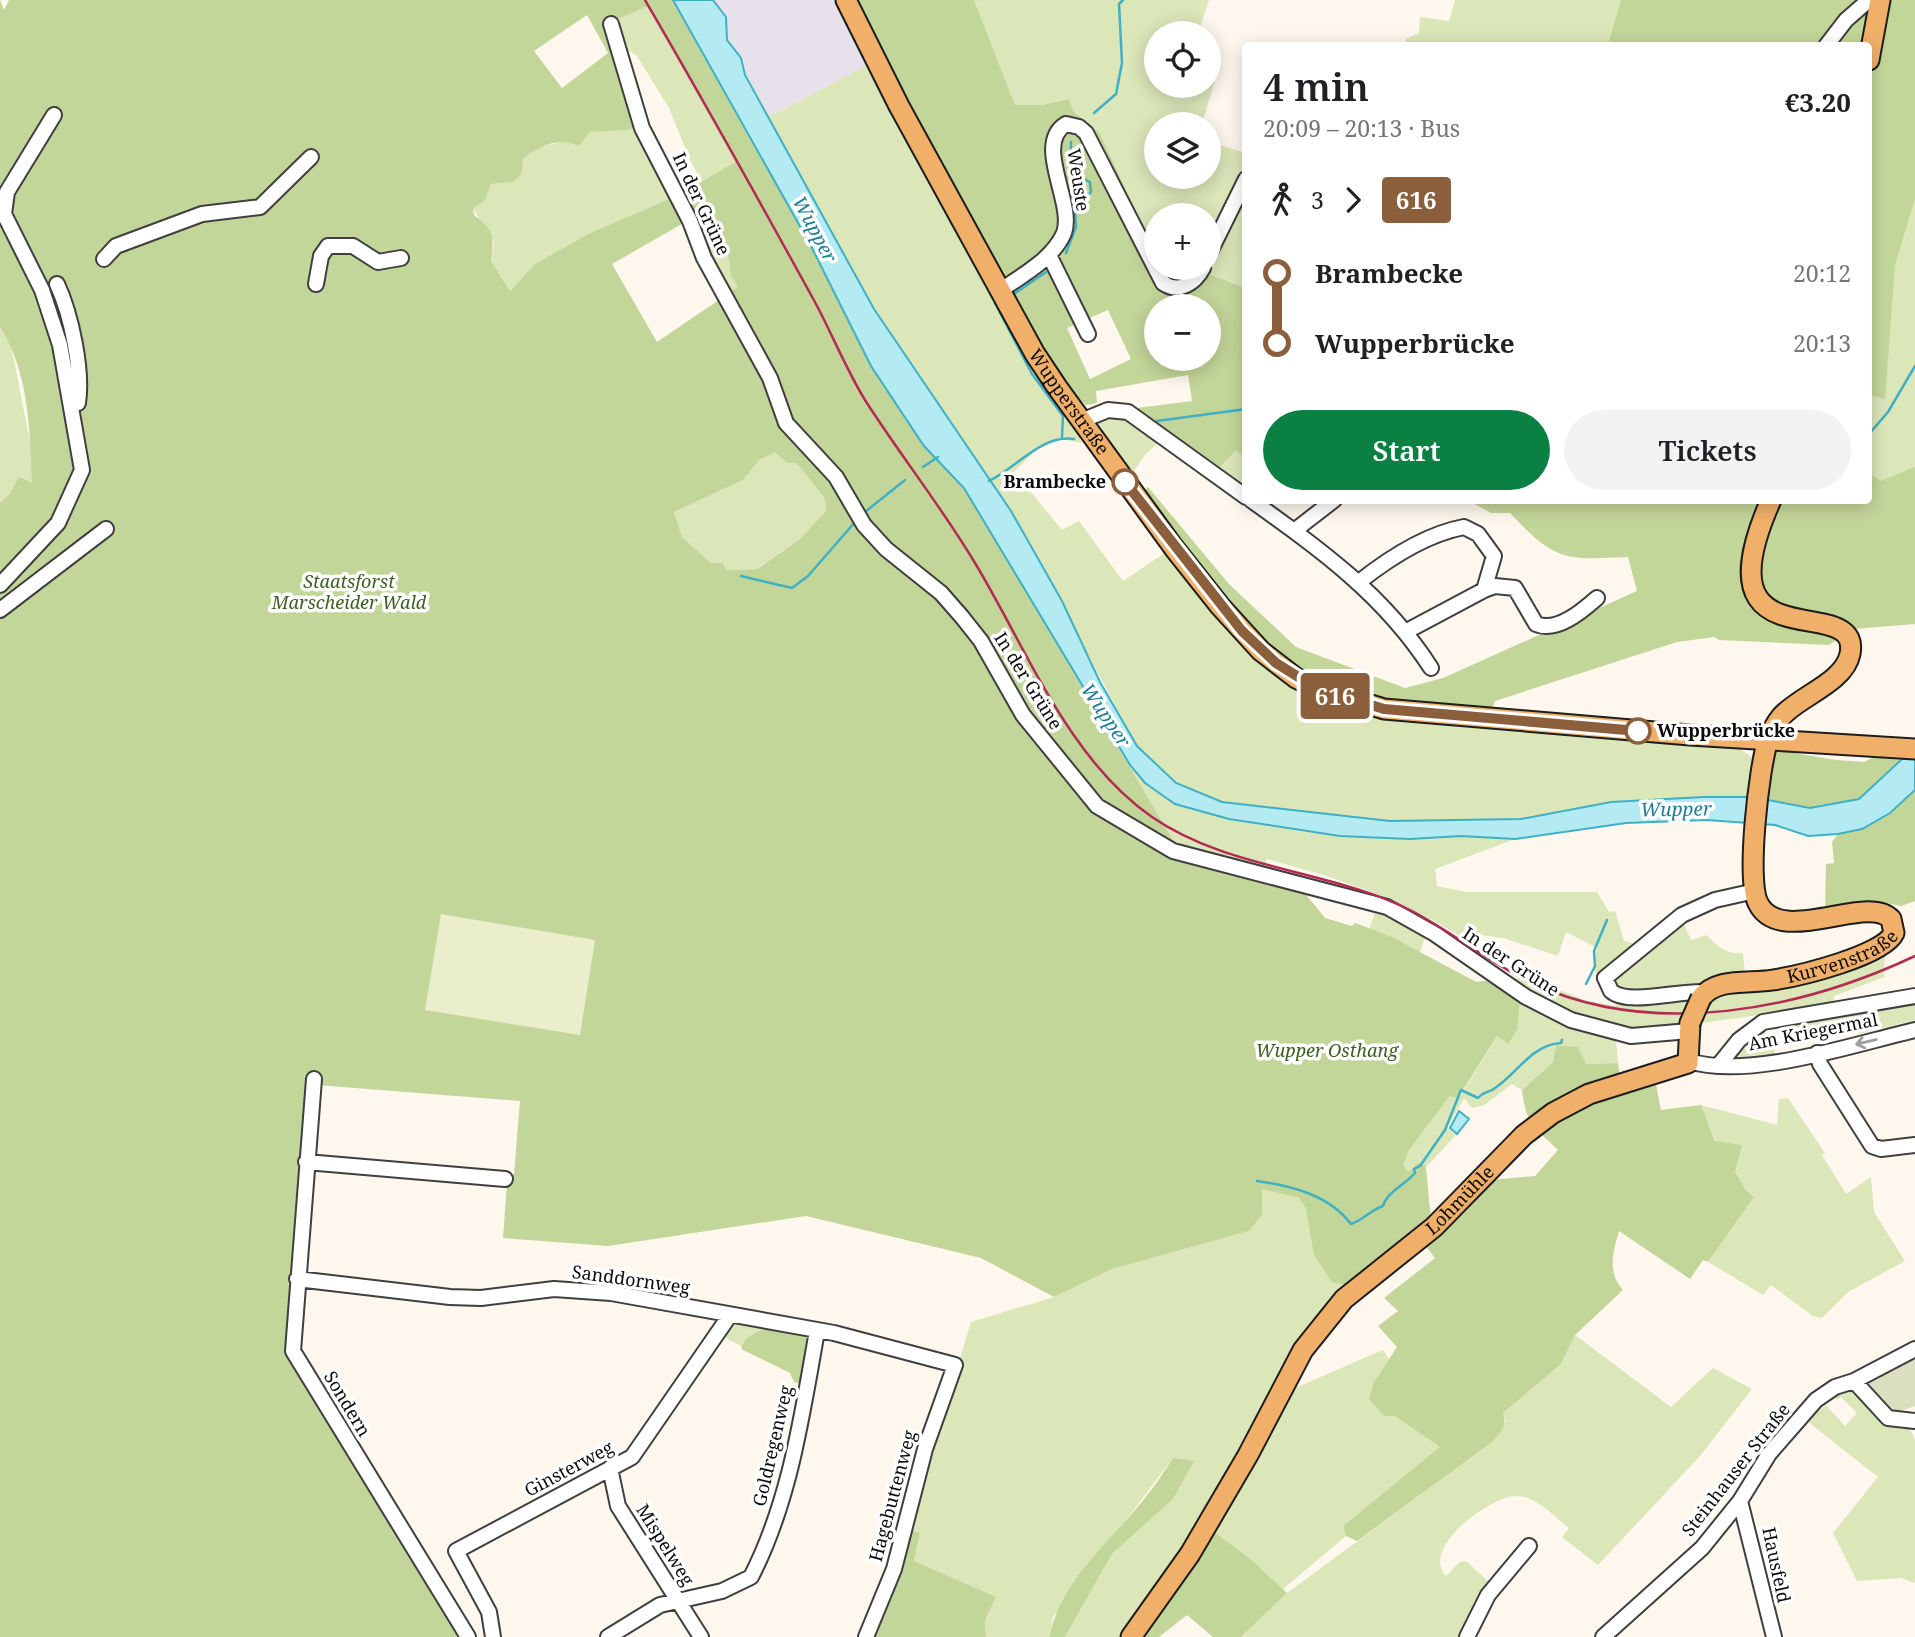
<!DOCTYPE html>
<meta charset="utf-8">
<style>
:root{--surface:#fff;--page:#f2f2f2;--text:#202124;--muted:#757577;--accent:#0b8043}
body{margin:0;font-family:"Noto Serif",serif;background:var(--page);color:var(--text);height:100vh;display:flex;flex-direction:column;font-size:26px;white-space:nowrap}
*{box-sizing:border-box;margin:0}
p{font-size:23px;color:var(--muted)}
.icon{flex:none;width:38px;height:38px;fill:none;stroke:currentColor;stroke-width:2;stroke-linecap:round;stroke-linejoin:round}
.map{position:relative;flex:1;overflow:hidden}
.details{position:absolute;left:1242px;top:42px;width:630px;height:462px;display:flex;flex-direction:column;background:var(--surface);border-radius:7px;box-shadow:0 4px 18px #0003}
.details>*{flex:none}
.badge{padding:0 14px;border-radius:5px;font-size:24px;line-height:46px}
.fabs{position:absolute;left:1144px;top:21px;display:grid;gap:14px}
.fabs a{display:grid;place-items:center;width:77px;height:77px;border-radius:50%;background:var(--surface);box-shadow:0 4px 18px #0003;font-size:35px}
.map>.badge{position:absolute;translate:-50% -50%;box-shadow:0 0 0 4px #fff}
.legs{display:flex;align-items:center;gap:10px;height:77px;padding:0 21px;font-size:23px}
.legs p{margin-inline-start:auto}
.headline{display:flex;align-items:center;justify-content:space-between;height:119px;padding:0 21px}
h1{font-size:38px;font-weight:600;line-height:52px}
.action{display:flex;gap:14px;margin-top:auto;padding:14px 21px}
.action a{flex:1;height:80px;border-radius:42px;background:var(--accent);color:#fff;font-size:28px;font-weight:600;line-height:80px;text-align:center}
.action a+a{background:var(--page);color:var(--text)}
ul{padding:0 21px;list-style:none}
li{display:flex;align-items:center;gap:24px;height:70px;font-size:26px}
li i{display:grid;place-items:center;width:10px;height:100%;margin:0 9px;background:currentColor}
li i::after{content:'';width:18px;height:18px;margin:-9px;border:5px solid;border-radius:50%;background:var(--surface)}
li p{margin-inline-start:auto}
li:first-child i{background:linear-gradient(#0000 50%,currentColor 0)}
li:last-child i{background:linear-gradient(currentColor 50%,#0000 0)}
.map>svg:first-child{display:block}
.industrial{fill:#e7e1eb}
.green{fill:#dbe6b9;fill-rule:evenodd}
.forest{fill:#c3d699;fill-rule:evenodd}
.cemetery{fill:#dcdec0}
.pitch{fill:#eaeeca}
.water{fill:#b4eaf2;stroke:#3fb0c5;stroke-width:2}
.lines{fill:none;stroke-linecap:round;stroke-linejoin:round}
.stream{stroke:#3fb0c5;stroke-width:2.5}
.minor-casing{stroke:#3f3f3f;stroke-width:18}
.major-casing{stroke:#1d1d1d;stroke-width:23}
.minor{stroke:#fff;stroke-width:14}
.major{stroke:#f1b06a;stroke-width:19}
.rail{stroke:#b42c53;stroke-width:2.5}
.major-bridge-casing{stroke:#1d1d1d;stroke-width:23;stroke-linecap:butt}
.major-bridge{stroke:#f1b06a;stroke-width:19}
.oneway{stroke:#9e9e9e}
.line-1-casing{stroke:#fff;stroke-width:16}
.line-1{stroke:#8b5e3c;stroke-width:10}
.stop-1-dot{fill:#fff;stroke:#8b5e3c;stroke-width:3.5}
.labels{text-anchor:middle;stroke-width:7;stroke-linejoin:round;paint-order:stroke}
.street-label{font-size:18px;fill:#0c0c0c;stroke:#fff}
.stop-label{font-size:18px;font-weight:bold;fill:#0c0c0c;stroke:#fff;text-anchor:end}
.park-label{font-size:18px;font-style:italic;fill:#3d6021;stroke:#fff}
.water-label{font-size:19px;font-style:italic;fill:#1d7f97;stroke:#fff}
</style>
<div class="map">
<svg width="1915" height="1637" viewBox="0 0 1915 1637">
<rect width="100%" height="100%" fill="#fef7ed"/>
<path class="industrial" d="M713 0H840L871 63 773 115 765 111 745 75 741 58 727 40 726 17Z"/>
<path class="green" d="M593 0H684L1125 741 1181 795 1411 839 1463 836 1515 839 1435 869 1437 886 1467 892H1597L1609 912 1615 911 1624 941 1640 945 1679 914 1691 940 1707 935C1717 947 1728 955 1743 953L1745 976 1885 952 1884 977 1834 996V1002C1762 1015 1689 1027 1615 1030L1618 1063 1585 1064 1578 1047 1556 1045 1553 1062 1522 1090 1512 1084 1484 1105 1472 1108 1464 1098 1447 1128 1456 1135 1426 1167 1419 1162 1408 1172 1402 1164 1409 1150 1450 1096 1459 1098 1498 1035 1507 1044 1520 1007 1382 1152 1347 1285 1262 1414 1200 1521 1122 1637H1065L1112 1554 1173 1499V1458L1053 1617 1049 1637H986L985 1620 995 1597 914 1561 920 1533 909 1529 971 1322 1054 1297 1112 1269 1249 1231 1262 1215V1189L1299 1198 1306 1209 1310 1232 1314 1210 841 471 687 220 711 227 729 259 733 279 725 224 690 160 669 108 637 56 628 50 614 49ZM1266 859C1336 877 1401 899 1463 938L1467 933 1503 938 1558 956 1566 932 1597 948 1593 970 1598 973 1640 946 1609 984 1616 999 1615 1006 1584 1000 1519 973 1508 992 1479 983 1420 953 1426 933 1377 907 1369 929 1357 924 1344 941 1265 869Z
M974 0H1209L1198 33H1157V86H1209V71L1217 73 1202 124H1157V177H1209V142L1246 153 1244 287 1197 269 1180 281 1166 279 1161 268H1209V215H1157V258L1100 133 1074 112 1067 99 1043 105H1015Z
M1455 0H1621L1607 45 1404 46 1406 39 1419 33 1420 17 1449 21Z
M1915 0V476L1869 490V395Z
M871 63 1075 419 1081 443 1063 439 1037 449 1014 472 1062 530 1079 521 1123 581 1166 552 1238 638 1546 732 1740 749 1753 758 1756 769 1752 797H1704L1574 809 1521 819 1390 821 1222 802 1176 783 1137 746 1011 511 874 309 765 111 773 115Z
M622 129 635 131 643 129 678 195 588 234 535 264 510 291 491 261 494 242 473 209 485 200 491 184 512 182 523 159 537 147 568 141 589 132Z
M0 327 11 345 30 442 43 468 0 562Z
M1119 415V419L1131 423 1134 419 1161 440 1145 455 1134 471 1125 463 1097 421 1100 417Z
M1236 449 1246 459V476L1240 482 1220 467Z
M775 451 787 463H797L825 497 828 510 800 539 756 569 726 570 723 563H711L682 537 674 512 743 480 759 460Z
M1915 1005V1020L1858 1034 1855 1027 1791 1028 1788 1022Z
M1764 1032 1772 1040 1775 1054 1734 1057Z
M1788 1098 1825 1153 1822 1155 1846 1194 1871 1177 1874 1212 1905 1261 1848 1292 1822 1318 1813 1316 1771 1285 1763 1295 1708 1262 1754 1197C1728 1174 1713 1136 1701 1105L1777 1125 1779 1099Z
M737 1321 803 1336 796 1375 724 1337 731 1324Z
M1575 1335 1671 1407 1713 1368 1752 1389 1700 1456 1598 1565 1562 1537 1569 1528C1556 1518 1537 1497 1519 1496 1492 1494 1419 1548 1446 1576L1460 1562 1466 1561 1488 1581 1487 1591 1462 1637H1241L1287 1593 1491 1443 1506 1421 1503 1413 1561 1364Z
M1383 1350 1389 1359 1374 1382 1395 1416 1441 1447 1343 1526 1346 1536 1283 1589 1253 1561 1212 1530 1288 1391Z
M1850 1387 1908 1424 1915 1440V1583L1901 1578 1857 1581 1833 1533 1878 1477 1807 1421 1826 1405 1845 1426 1857 1413 1841 1397 1837 1400 1835 1398 1836 1393Z"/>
<path class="forest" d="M0 0 4 10 9 0H673L811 246 871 366 924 446 964 488 1183 857 1303 891 1325 918 1352 926 1355 923 1392 937 1476 982 1492 980 1520 1001 1517 1030 1508 1044 1497 1036 1458 1098 1450 1096 1409 1150 1403 1164 1408 1172 1419 1162 1426 1167 1431 1221 1347 1285 1332 1282 1314 1255 1306 1209 1299 1198 1262 1189V1215L1249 1231 1112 1269 1054 1297 981 1258 806 1216 608 1246 503 1238 507 1183 509 1175 514 1174 520 1101 317 1085 310 1082 287 1352 461 1634 456 1637H0V503L9 495 19 477 32 483C30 431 29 372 0 327ZM648 6 736 162 678 195 588 234 535 264 510 291 491 261C494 237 495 230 474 215L473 209 485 200 491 184 512 182 521 175 523 159C539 145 559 137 579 146L590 132 643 129 612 21ZM587 15 608 53 562 88 534 51ZM687 221 711 227 729 259 731 276 738 287 657 342 612 264ZM775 452 787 463H797L824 497 827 510 800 539 757 569 726 570 723 563H711L682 537 674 512 743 480 759 460Z
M853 0H974L1015 105H1043L1068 99 1074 112 1100 133 1166 278 1180 281 1197 269 1243 287 1246 280V459L1236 450 1220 467 1137 408 1192 401 1188 375 1096 391 1097 403 1086 405 1062 383 1040 351ZM1157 306H1209V359H1157ZM1108 310 1131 359 1090 379 1067 328Z
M1621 0H1915V199L1895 265 1885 399 1869 395V46H1607Z
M1915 467V624L1854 629 1829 645 1719 640 1714 637 1677 642 1495 701 1492 710C1445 707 1395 707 1349 693 1254 663 1200 567 1142 493L1148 487 1229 584 1296 647 1405 688 1443 678 1637 591 1628 557C1564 560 1555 561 1510 513H1491L1469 501 1869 500V474L1881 481Z
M1776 750 1836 760 1864 762 1874 757 1901 760 1859 799 1810 808 1768 801Z
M1915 790V901L1901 906 1875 901 1825 910 1826 864 1834 863 1832 842 1838 834C1870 827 1891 812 1915 790Z
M1556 1045 1578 1047 1586 1064 1618 1063 1622 1093 1656 1085 1661 1110 1701 1105 1715 1141 1742 1145 1735 1172 1745 1189 1754 1197 1708 1262 1703 1260 1690 1279 1619 1231C1613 1252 1607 1272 1623 1290L1575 1335 1561 1364 1503 1413C1508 1426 1500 1433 1491 1443L1357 1541 1346 1536 1343 1526 1440 1447 1395 1416H1384L1369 1399 1374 1382 1397 1347 1378 1326 1398 1311 1384 1298 1435 1258 1424 1244 1491 1180 1535 1176 1558 1150C1535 1127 1526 1125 1522 1090L1553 1062Z
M772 1327 808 1335 802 1384 794 1382 790 1373 741 1349C745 1335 759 1330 772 1327Z
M1173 1458 1194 1461 1173 1499 1112 1554 1065 1637H1049C1062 1578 1113 1540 1148 1494 1157 1483 1165 1470 1173 1458Z
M1200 1521 1253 1561 1287 1593 1241 1637H1213L1187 1615 1159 1637H1122Z
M909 1529 920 1533 914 1561 996 1597 985 1620 986 1637H870Z"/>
<path class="cemetery" d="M1915 1356V1406L1890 1415 1860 1384Z"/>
<path class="pitch" d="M441 914 595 940 580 1035 425 1010Z"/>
<path class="water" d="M673 0H713L726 17 727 40 741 58 745 75 874 309 1011 511 1062 601 1100 682 1137 746 1176 783 1222 802 1390 821 1521 819 1611 802 1704 797H1752L1810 808 1859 799 1915 747V790L1890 813 1862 829 1838 834 1808 836 1775 825 1707 820 1626 823 1515 839 1461 836 1410 839 1340 836 1229 819 1175 804 1145 783 1130 765 964 488 924 446 871 366 811 246Z
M1459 1111 1469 1119 1457 1134 1450 1128Z"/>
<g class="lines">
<path class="stream" d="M1094 113 1116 94 1122 63 1119 4 1123 0
M1066 253 1076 227 1075 210 1091 192 1090 182C1072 175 1070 160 1071 142
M1014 294 1046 272
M995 303 1032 374 1063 416 1062 437
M1157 421 1246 409
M1869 434 1888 412 1915 366
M923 467 938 457
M989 481C1017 468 1041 434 1074 439
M865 512 905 480
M741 576 792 588 808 576 855 522
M1586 984 1595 966 1594 951 1607 920
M1257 1181C1292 1186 1329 1195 1351 1224 1363 1220 1371 1210 1383 1206 1387 1192 1405 1185 1415 1173L1414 1169 1420 1166 1445 1130 1461 1090 1478 1098C1483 1092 1486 1093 1492 1090 1517 1075 1530 1045 1561 1043L1562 1040"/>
<g class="minor-casing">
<path id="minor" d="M611 24 642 128 690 221 704 258 770 378 786 423 836 477 864 525 886 549 941 593 962 617 981 641 1023 715 1097 806 1173 851 1387 907 1435 934 1526 997 1571 1020 1631 1036 1689 1031
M1826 46 1846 20 1869 0
M1209 254 1246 179
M1049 255 1088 334
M104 259 116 246 202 214 260 207 311 157
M57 284C71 314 83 370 78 403
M316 284 321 256 328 246H353L378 262 401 258
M1000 291C1022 275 1053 259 1064 233 1075 203 1033 144 1066 124L1079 127 1086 133 1163 283C1179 294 1195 283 1203 268
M1081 421 1108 410 1128 412 1246 497
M1251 500C1321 550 1384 595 1431 668
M1294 531 1334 500
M1359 582C1388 559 1427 534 1464 527L1478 534 1494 556 1484 590 1407 631
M0 585 58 523 82 470 60 345 42 290 4 214 7 192 54 115
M1484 590 1495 586 1515 588 1536 624C1557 633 1582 611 1597 598
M0 610 106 529
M1705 992C1680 990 1628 1006 1611 991L1605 978 1682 915 1715 900 1755 891
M1817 1053 1820 1064 1872 1146 1881 1149 1915 1145
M1689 1061C1749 1080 1854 1044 1915 1030
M1718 1066 1739 1040 1763 1022 1915 996
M314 1079 293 1351 468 1637
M306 1162 505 1179
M297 1279 450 1297 481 1298 554 1289 611 1293 834 1333 955 1365 925 1449 894 1569 866 1637
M1854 1381 1888 1418 1915 1421
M610 1468 618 1506 701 1637
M1740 1501 1774 1637
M493 1637 489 1612 456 1551 632 1457 730 1315
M608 1637 660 1605 722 1591 751 1577C790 1501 802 1415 817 1331
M1467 1637 1488 1595 1529 1546
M1603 1637 1702 1548 1740 1501 1769 1454 1816 1400 1835 1387 1854 1381 1915 1349"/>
</g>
<g class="major-casing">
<g id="major">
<path id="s1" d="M846 0 899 106 1035 354 1057 387 1174 548 1220 606 1261 651 1296 678 1316 688 1384 709 1690 735 1915 749"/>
<path d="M1869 60 1880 0"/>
<path id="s2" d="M1701 998C1716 977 1750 984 1773 980 1799 976 1883 956 1894 933L1891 919C1867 893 1780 948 1758 903 1746 879 1759 767 1768 740 1771 733 1776 723 1781 717 1799 696 1844 683 1850 654 1862 588 1695 671 1771 500"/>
<path id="s3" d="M1131 1637 1190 1554 1248 1455 1303 1350 1344 1299 1434 1227 1524 1135 1553 1113 1589 1094 1688 1063 1690 1023"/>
</g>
</g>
<use href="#minor" class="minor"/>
<use href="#major" class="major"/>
<path class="rail" d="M645 0C704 101 760 202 816 304 833 336 846 369 865 400 900 455 941 506 975 563 1027 649 1068 759 1152 817 1229 870 1329 869 1412 911 1454 933 1491 964 1534 984 1655 1039 1800 1010 1915 956"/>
<g class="major-bridge-casing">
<path id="major-bridge" d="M1690 1023 1701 998"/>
</g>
<use href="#major-bridge" class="major-bridge"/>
</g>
<defs><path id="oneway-shaft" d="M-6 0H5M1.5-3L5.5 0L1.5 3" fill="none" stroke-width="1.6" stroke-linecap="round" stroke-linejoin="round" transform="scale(1.75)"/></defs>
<use class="oneway" href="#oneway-shaft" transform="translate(1866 1042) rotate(167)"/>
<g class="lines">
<g class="line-1-casing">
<path id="line-1" d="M1125 482 1242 631 1276 663 1316 688 1384 709 1638 731"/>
</g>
<use href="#line-1" class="line-1"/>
</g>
<g class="stop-1-dot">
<circle cx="1125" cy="482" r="12"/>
<circle cx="1638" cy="731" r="12"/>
</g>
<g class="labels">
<g class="street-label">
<text transform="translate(1078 180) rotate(81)" y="6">Weuste</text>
<text transform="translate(701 204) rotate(65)" y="6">In der Grüne</text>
<text dy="6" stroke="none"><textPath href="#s1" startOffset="460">Wupperstraße</textPath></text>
<text transform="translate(1028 681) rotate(58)" y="6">In der Grüne</text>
<text dy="6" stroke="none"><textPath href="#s2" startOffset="150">Kurvenstraße</textPath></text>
<text transform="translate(1511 962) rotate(33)" y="6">In der Grüne</text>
<text transform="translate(1813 1032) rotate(-11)" y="6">Am Kriegermal</text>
<text dy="6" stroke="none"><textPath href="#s3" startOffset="553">Lohmühle</textPath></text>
<text transform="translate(631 1280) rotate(8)" y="6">Sanddornweg</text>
<text transform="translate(347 1404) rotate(59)" y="6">Sondern</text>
<text transform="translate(773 1446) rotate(-77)" y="6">Goldregenweg</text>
<text transform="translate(569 1469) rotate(-28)" y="6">Ginsterweg</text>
<text transform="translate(1736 1470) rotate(-52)" y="6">Steinhauser Straße</text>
<text transform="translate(893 1496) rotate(-75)" y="6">Hagebuttenweg</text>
<text transform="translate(665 1545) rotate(58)" y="6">Mispelweg</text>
<text transform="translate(1776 1565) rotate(78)" y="6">Hausfeld</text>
</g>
<g class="stop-label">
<text x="1106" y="488">Brambecke</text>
<text x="1657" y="737" text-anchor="start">Wupperbrücke</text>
</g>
<g class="park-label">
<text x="349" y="588">Staatsforst<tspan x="349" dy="21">Marscheider Wald</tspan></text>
<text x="1327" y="1057">Wupper Osthang</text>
</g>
<g class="water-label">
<text transform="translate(815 229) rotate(62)" y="7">Wupper</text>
<text transform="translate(1106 715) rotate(56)" y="7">Wupper</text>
<text transform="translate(1676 809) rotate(-1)" y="7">Wupper</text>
</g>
</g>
</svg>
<div class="fabs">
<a><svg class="icon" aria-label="locate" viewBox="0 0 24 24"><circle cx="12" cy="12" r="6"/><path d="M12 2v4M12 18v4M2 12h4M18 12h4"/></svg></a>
<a><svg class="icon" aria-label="layers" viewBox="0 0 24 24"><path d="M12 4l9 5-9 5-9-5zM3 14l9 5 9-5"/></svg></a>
<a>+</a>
<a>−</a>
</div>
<b class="badge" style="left:1335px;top:696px;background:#8b5e3c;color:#fff">616</b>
<section class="details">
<div class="headline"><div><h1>4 min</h1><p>20:09 – 20:13 · Bus</p></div><b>€3.20</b></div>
<div class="legs"><svg class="icon" aria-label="walk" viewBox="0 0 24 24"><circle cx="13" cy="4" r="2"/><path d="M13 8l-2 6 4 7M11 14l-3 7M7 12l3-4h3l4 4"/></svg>3<svg class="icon" aria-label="forward" viewBox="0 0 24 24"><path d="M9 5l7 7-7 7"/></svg><b class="badge" style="background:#8b5e3c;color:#fff">616</b></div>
<ul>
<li><i style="color:#8b5e3c"></i><b>Brambecke</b><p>20:12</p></li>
<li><i style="color:#8b5e3c"></i><b>Wupperbrücke</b><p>20:13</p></li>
</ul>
<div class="action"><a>Start</a><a>Tickets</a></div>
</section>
</div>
